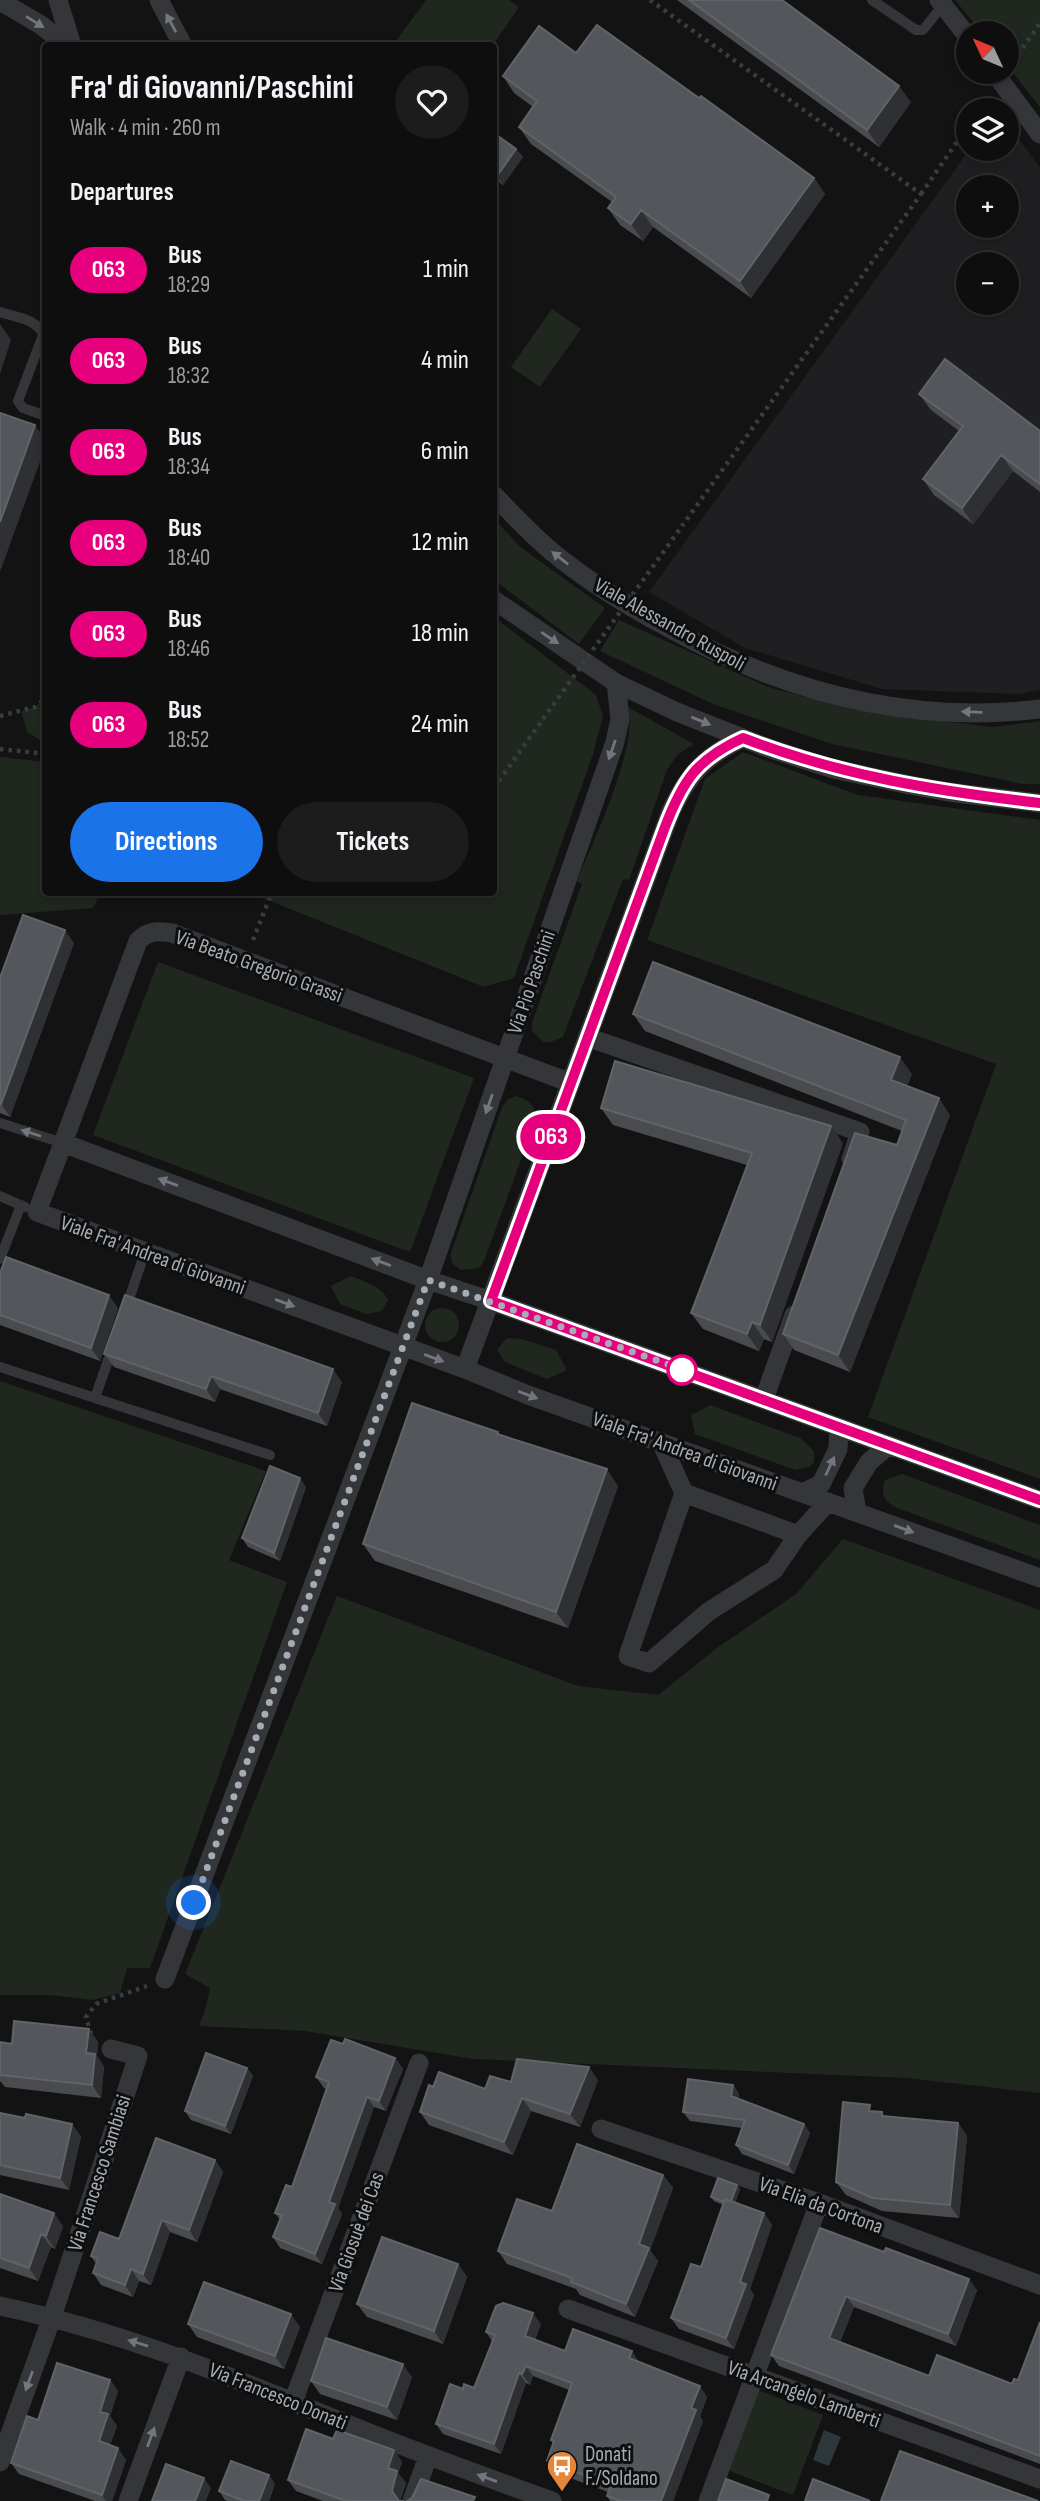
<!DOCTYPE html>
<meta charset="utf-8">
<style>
:root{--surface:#0e0e0f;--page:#1c1c1d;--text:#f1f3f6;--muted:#9b9c9e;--line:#2e2e2f;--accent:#1a73e8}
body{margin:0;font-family:"Sofia Sans Condensed",sans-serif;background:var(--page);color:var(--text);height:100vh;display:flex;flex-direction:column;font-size:26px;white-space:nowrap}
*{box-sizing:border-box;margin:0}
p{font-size:23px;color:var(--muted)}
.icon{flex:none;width:38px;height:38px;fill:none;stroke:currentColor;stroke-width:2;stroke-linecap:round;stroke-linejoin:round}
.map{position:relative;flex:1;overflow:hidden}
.details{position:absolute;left:42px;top:42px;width:455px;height:854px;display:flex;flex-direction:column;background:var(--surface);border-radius:7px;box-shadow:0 4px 10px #0003,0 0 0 2px var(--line)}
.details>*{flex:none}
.badge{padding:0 14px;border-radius:23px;font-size:24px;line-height:46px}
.needle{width:46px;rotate:314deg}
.fabs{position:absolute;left:956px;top:21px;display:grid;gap:14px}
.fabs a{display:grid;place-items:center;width:63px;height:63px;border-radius:50%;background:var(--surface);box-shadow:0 4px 10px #0003,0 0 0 2px var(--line);font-size:35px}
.you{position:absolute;width:35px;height:35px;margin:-18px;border:5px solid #fff;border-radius:50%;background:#1a73e8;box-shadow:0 0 0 10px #1a73e833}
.map>.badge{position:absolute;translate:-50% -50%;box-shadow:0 0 0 4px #fff}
h2{padding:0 28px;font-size:26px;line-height:63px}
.round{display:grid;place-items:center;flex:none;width:74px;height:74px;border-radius:37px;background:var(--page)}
.overview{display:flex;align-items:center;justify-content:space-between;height:119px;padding:0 28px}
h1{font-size:33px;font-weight:700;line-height:52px}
.button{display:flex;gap:14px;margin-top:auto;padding:14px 28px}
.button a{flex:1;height:80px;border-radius:42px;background:var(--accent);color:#fff;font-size:28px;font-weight:700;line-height:80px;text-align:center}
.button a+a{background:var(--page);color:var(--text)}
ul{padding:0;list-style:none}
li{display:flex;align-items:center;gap:21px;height:91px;padding:0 28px}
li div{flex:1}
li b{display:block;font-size:26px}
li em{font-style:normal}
li .badge{min-width:77px;font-weight:700;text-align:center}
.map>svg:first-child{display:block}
.built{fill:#1f1f21;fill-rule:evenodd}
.green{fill:#1f271f}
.water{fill:#2d383c}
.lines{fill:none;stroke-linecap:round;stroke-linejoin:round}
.path{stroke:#3a3d40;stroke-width:4.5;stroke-dasharray:3.5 5;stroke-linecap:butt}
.lane{stroke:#343639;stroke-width:10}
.street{stroke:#343639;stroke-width:19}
.path-bridge{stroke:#3a3d40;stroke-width:4.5;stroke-dasharray:3.5 5;stroke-linecap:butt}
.wall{fill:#494b4f}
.shaded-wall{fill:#2f3033}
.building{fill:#53565a;stroke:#606468;stroke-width:2}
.oneway{fill:#72777d}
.line-casing{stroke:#fff;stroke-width:16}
.line{stroke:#e6007e;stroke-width:10}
.walk{stroke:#a5adb4;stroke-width:7;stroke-dasharray:0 12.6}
.stop-dot{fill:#fff;stroke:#e6007e;stroke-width:3.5}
.labels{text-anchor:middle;stroke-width:6;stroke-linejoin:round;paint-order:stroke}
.street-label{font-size:21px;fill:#a5adb4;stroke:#0e0e0f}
.poi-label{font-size:21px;fill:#a5adb4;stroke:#0e0e0f;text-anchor:start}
</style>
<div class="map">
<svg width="1040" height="2501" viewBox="0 0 1040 2501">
<rect width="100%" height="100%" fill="#131314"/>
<path class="built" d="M1006 121 1040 168V690L1020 694 882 689 745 648 649 592 970 149H1006ZM968 187H1006V226H968ZM968 264H1006V303H968Z"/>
<path class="green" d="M426 0H509L519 7 493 45H393Z
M955 0H1040V107L1006 64V33H982Z
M552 309 581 329 540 387 511 367Z
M494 518 519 546 605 608 579 644 494 580Z
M494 617 596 695 603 716 593 754 514 978 484 987 250 893 494 892Z
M619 620 768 687 856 710 992 727 1040 721V784H1023L832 744 713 704 600 651Z
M45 698V743L27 732 21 711 35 707Z
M628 707 694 744 677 755 667 770 629 880 623 879 563 1037 551 1042H543L532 1031V1022L582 884 577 881C593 841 639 746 628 707Z
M743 752 858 795 1040 820V1479L868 1417 996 1064 647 940 705 779Z
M0 757 45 762 46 892 100 893 93 908 0 915Z
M158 962 474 1078 410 1252 93 1135Z
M516 1096C529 1100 535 1105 536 1119L484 1261 479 1268 461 1270 453 1264 450 1256 502 1107 508 1099Z
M351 1276C364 1282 382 1286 388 1300L382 1311 366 1314 340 1304 331 1286Z
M425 1325a17 17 0 1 1 34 0a17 17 0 1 1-34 0Z
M512 1338 522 1339 556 1350 567 1370 547 1379 505 1362 497 1350 506 1339Z
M0 1381 266 1471 229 1560 287 1582 150 1968H127L120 1993 93 2000 50 1995H0Z
M710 1405 800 1438 814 1451V1462L809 1467 795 1470 695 1434 691 1415Z
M902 1474 1040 1525V1560L897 1508C884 1501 880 1495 885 1480Z
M843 1539 1040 1610V2093L907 2078 473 2059 305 2031 199 2026 205 2011 210 1988 185 1974 337 1596 578 1686 658 1695 717 1648 796 1594Z
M758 2390 823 2415 793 2495 727 2470Z"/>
<path class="water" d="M824 2430 841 2437 829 2466 813 2460Z"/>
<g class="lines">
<path class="path" d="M650 0 921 194 682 526
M1013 62 1040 23
M979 110 988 97
M921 194 968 126
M0 716 35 707 46 698
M0 749 46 754
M494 788 543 719
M253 940 272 892
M91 2034 86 2017 96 2004 147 1986"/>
<path class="lane" d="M872 0 916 30H923L943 5
M0 312C14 317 38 319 43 335L18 401 23 408 46 416
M0 1123 63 1143
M0 1196 25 1207
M0 1259 21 1205
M126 1308 145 1252
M0 1367 270 1455
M95 1398 112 1349"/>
<path class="street" d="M58 0 72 46
M159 0 183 46
M939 0 968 37
M0 1 41 25 67 46
M994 72 1040 134
M494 495C512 514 531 534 551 551 586 580 626 605 667 627 782 691 907 725 1040 709
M494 600 616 683 677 712 768 748 833 769 910 785 948 792 1040 803
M587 1037 860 1132 851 1159
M63 1143 138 941C149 930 157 931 172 933L571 1083
M465 1369 671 811C689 773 705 756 743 738
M764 1399 794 1315
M661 1442 684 1493 628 1656 649 1663 708 1612 774 1570 798 1535 828 1502
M684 1493 798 1535
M802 1493 821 1484 838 1449 839 1427
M1040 1500 491 1301 428 1280 63 1143 37 1212 465 1369 528 1395 1040 1578
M857 1513 853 1488 869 1462 889 1445
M165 1979 428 1280 615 742 620 719 616 683
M601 2129 819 2203 1040 2285
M0 2306C126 2332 239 2380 357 2428 421 2454 486 2477 552 2501
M568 2309 1040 2479
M293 2402 419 2063
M0 2462 52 2317 138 2056 111 2049
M128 2501 181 2357
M412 2501 428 2456
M708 2501 819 2203"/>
<path class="path-bridge" d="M543 719 682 526"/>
</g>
<path class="wall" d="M677 0H782L911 102 879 147Z
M576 53 699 98 814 178 825 194 751 298 653 227 643 241 620 225 608 208 612 202 531 144 519 127 533 107 514 93 503 76Z
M494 133 516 149 523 157 503 185 494 178Z
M919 394 1040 431V492L1013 471 973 524 934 495 923 479 959 431 931 410Z
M74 943 10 1117 0 1113V978Z
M633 1014 912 1074 907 1086 950 1115 850 1372 794 1350 783 1334 897 1145 902 1131 645 1031Z
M601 1108 843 1143 772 1342 764 1339 759 1351 703 1329 691 1313 747 1165 613 1125Z
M0 1273 118 1308 100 1361 0 1325Z
M104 1354 342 1382 327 1426 220 1389 215 1402 114 1367Z
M498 1432 500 1435 618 1486 568 1628 375 1561 363 1544Z
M306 1487 280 1561 248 1547 242 1538Z
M89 2029 98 2042 97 2056 104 2067 101 2098 5 2087 0 2081V2042L12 2044Z
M343 2044 395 2058 403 2069 386 2111 374 2107 338 2208 342 2214 322 2264 280 2248 273 2237 280 2220 275 2213 292 2187 327 2089 324 2088 316 2077Z
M247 2068 253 2076 231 2134 191 2120 185 2111Z
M598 2080 580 2127 531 2111 513 2155 429 2125 420 2112 433 2087 485 2089 511 2082Z
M733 2085 739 2094 738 2099 804 2124 810 2133 794 2174 742 2154 736 2145 742 2128 690 2121 683 2112Z
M875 2112H882L885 2117 958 2123 967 2136 959 2218 882 2211 846 2195 836 2182Z
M0 2113 81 2136 69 2190 0 2175Z
M215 2160 223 2172 197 2242 170 2232 151 2285 139 2281 133 2297 101 2285 93 2273 96 2264 91 2256 119 2239Z
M663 2175 673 2188 650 2250 658 2261 635 2317 580 2295 576 2289 507 2264 498 2251 552 2211Z
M737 2185 740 2189 735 2203 764 2213 772 2225 750 2289 754 2295 734 2349 679 2329 671 2318 701 2267 723 2205 714 2201 711 2197Z
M0 2194 63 2226 55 2249 51 2247 38 2281 0 2268Z
M820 2228 977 2290 956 2346 854 2307 840 2342 929 2376 1012 2384 1018 2380 1040 2322V2464L779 2366 771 2355Z
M458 2264 467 2277 443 2344 367 2317 357 2304Z
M188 2324 300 2327 284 2369 197 2337Z
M541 2324 535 2340 565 2351 639 2362 707 2397 700 2416 703 2421 673 2501H610L607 2496 608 2492 554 2472 547 2461 553 2444 551 2440 569 2390 533 2376 530 2385 526 2383 501 2454 443 2434 436 2424 463 2389 474 2388 492 2341 486 2332Z
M412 2377 397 2420 320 2394 311 2381Z
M110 2380 118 2391 110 2416 117 2426 110 2445 126 2460 112 2501H95L19 2474 11 2463 38 2420Z
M333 2439 394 2450 402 2462 398 2473 406 2483 400 2501H404H323L296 2491 288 2480Z
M275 2484 269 2501H227L225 2500 219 2491Z"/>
<path class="shaded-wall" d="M899 86 911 102 879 147 867 130Z
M516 149 523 157 503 185 497 176Z
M814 178 825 194 751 298 740 281Z
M641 210 653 227 643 241 631 224Z
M0 324 11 340 0 374Z
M35 425 46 440V445L0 572V522Z
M1001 455 1013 471 973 524 962 508Z
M65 930 74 943 10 1117 1 1104Z
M900 1057 912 1074 903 1097 891 1080Z
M939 1098 950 1115 850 1372 838 1355Z
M831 1126 843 1143 772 1342 760 1325Z
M109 1295 118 1308 100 1361 91 1348Z
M752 1322 764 1339 759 1351 747 1334Z
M333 1369 342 1382 327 1426 318 1413Z
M211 1376 220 1389 215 1402 206 1389Z
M607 1469 618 1486 568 1628 556 1612Z
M300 1478 306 1487 280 1561 274 1553Z
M89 2029 98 2042 97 2056 104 2067 101 2098 92 2085 86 2053Z
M395 2058 403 2069 386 2111 379 2101Z
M589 2067 598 2080 580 2127 570 2114Z
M247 2068 253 2076 231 2134 225 2126Z
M733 2085 739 2094 738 2105 731 2096Z
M367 2097 374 2107 338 2208 342 2214 322 2264 315 2254 329 2202Z
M522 2098 531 2111 513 2155 504 2142Z
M958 2123 967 2136 959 2218 950 2205Z
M72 2124 81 2136 69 2190 60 2178Z
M804 2124 810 2133 794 2174 788 2165Z
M215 2160 223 2172 197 2242 189 2230Z
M663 2175 673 2188 650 2250 658 2261 635 2317 626 2304 639 2244Z
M737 2185 740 2189 733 2208 730 2204Z
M54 2213 63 2226 55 2249 46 2236Z
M764 2213 772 2225 750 2289 754 2295 734 2349 726 2338 740 2282Z
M162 2220 170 2232 151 2285 143 2274Z
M41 2234 51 2247 38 2281 29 2268Z
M458 2264 467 2277 443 2344 434 2331Z
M131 2269 139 2281 133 2297 125 2285Z
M969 2279 977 2290 956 2346 948 2334Z
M846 2296 854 2307 837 2349 829 2338Z
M533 2313 541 2324 532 2347 525 2336Z
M291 2314 300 2327 284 2369 275 2356Z
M632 2351 639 2362 629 2358Z
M403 2364 412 2377 397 2420 387 2407Z
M526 2366 533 2376 530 2385 522 2374Z
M519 2373 526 2383 501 2454 494 2444Z
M110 2380 118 2391 110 2416 117 2426 107 2453 99 2441 100 2412Z
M700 2386 707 2397 700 2416 703 2421 673 2501H661L691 2408Z
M118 2448 126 2460 112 2501H106L102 2495Z
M394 2450 402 2462 398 2473 406 2483 400 2501H399L392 2491 388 2468Z
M269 2475 275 2484 269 2501H259Z
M204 2478 211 2488 206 2501H195Z"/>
<path class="building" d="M689 0H782L899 86 867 130Z
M597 25 699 98 701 96 814 178 740 281 641 210 631 224 608 208 616 197 519 127 537 101 503 76 539 26 576 53Z
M494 133 516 149 497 176 494 173Z
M945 359 1040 431V484L1001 455 962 508 923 479 963 426 919 394Z
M0 413 35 425 0 522Z
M23 915 65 930 1 1104 0 1103V978Z
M653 962 900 1057 891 1080 939 1098 838 1355 783 1334 855 1133 897 1145 906 1120 633 1014Z
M615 1061 831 1126 760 1325 752 1322 747 1334 691 1313 752 1153 601 1108Z
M6 1257 109 1295 91 1348 0 1315V1273Z
M125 1295 333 1369 318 1413 211 1376 206 1389 104 1354Z
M412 1403 498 1432 497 1434 607 1469 556 1612 363 1544Z
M270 1466 300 1478 274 1553 242 1538Z
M14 2021 89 2029 86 2053 95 2054 92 2085 0 2075V2042L12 2044Z
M345 2039 395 2058 379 2101 367 2097 329 2202 335 2204 315 2254 273 2237 282 2215 275 2213 286 2185 292 2187 329 2082 316 2077 331 2040 343 2044Z
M206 2053 247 2068 225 2126 185 2111Z
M517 2059 589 2067 570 2114 522 2098 504 2142 420 2112 429 2085 433 2087 439 2072 485 2089 490 2076 511 2082Z
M688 2079 733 2085 731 2096 804 2124 788 2165 736 2145 745 2120 683 2112Z
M843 2102 870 2105 869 2111 882 2112V2116L958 2123 950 2205 873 2198 836 2182Z
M0 2113 25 2118 26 2114 72 2124 60 2178 0 2165Z
M156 2138 215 2160 189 2230 162 2220 143 2274 131 2269 125 2285 93 2273 98 2259 91 2256 100 2232 119 2239Z
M577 2144 663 2175 639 2244 649 2248 626 2304 571 2282 572 2278 498 2251 517 2199 552 2211Z
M718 2178 737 2185 731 2201 725 2199 724 2202 711 2197Z
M0 2194 54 2213 46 2236 41 2234 29 2268 0 2258Z
M725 2199 764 2213 740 2282 746 2284 726 2338 671 2318 691 2264 701 2267Z
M820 2228 884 2252 886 2248 969 2279 948 2334 846 2296 829 2338 929 2376 937 2355 1012 2384 1014 2379 1018 2380 1040 2322V2456L771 2355Z
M382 2237 458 2264 434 2331 357 2304Z
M204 2282 291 2314 275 2356 188 2324Z
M503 2303 533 2313 525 2336 565 2351 573 2329 632 2351 629 2358 700 2386 691 2408 696 2410 661 2501H620L607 2496 611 2485 547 2461 554 2441 551 2440 572 2383 526 2366 522 2374 519 2373 494 2444 436 2424 450 2384 463 2389 464 2384 474 2388 495 2335 486 2332 496 2306Z
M326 2338 403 2364 387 2407 311 2381Z
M57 2363 110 2380 100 2412 108 2414 99 2441 118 2448 102 2495 11 2463 27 2416 38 2420Z
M306 2429 333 2439 337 2430 394 2450 388 2468 397 2471 392 2491 399 2501H404H346L288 2480Z
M900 2451 1038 2501H881Z
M231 2461 269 2475 259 2501H244L219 2491Z
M166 2464 204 2478 195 2501H152Z
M421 2479 475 2497 473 2501H407L412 2498Z
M726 2479 769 2495 767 2501H718Z
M813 2479 870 2501H805Z"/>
<defs><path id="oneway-solid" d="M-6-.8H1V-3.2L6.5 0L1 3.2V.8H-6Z" transform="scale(1.75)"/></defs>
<g class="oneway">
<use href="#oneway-solid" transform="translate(35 22) rotate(32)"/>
<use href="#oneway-solid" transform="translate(171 23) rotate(-118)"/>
<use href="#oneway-solid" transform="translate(560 558) rotate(-142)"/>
<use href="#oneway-solid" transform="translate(550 638) rotate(34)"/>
<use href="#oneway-solid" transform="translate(972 712) rotate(-178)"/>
<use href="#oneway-solid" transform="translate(701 721) rotate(22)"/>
<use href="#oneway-solid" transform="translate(612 750) rotate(109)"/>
<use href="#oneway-solid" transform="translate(489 1104) rotate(109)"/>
<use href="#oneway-solid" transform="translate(31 1133) rotate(-162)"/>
<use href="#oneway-solid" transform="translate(168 1182) rotate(-160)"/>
<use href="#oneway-solid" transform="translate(381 1262) rotate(-160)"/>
<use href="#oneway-solid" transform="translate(285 1303) rotate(20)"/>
<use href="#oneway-solid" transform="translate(434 1358) rotate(20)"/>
<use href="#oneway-solid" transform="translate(528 1395) rotate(21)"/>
<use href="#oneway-solid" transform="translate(830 1466) rotate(-65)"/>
<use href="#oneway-solid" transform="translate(904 1529) rotate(20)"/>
<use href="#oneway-solid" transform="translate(138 2343) rotate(-163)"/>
<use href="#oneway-solid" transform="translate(29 2381) rotate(110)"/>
<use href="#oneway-solid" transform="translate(151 2437) rotate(-70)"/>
<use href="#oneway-solid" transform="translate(487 2478) rotate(-160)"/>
</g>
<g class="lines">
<g class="line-casing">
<path id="line" d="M1040 803C935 791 843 776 743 738 697 759 683 780 665 827L491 1301 1040 1500"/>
</g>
<use href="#line" class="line"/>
<path class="walk" d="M194 1903 428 1280 690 1372 682 1370"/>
</g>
<defs>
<g id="bus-pin" transform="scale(1.575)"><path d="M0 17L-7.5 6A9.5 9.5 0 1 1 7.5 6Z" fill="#e88637" stroke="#0e0e0f"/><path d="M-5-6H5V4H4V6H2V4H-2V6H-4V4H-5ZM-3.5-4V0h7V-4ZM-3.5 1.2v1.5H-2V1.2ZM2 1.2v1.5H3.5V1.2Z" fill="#fff"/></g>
</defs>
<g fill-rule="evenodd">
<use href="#bus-pin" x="562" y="2466"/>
</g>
<circle class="stop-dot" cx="682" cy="1370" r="14"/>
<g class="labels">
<g class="street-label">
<text transform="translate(670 624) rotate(29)" y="7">Viale Alessandro Ruspoli</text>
<text transform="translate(259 966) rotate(20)" y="7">Via Beato Gregorio Grassi</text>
<text transform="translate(531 982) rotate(-71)" y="7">Via Pio Paschini</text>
<text transform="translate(153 1255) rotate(20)" y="7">Viale Fra' Andrea di Giovanni</text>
<text transform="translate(685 1451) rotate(20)" y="7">Viale Fra' Andrea di Giovanni</text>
<text transform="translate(99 2173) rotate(-72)" y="7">Via Francesco Sambiasi</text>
<text transform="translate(821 2205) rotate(20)" y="7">Via Elia da Cortona</text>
<text transform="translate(356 2232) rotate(-70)" y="7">Via Giosuè dei Cas</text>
<text transform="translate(804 2394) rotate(20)" y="7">Via Arcangelo Lamberti</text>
<text transform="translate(278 2396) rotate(22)" y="7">Via Francesco Donati</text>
</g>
<g class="poi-label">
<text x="585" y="2461">Donati<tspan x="585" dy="24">F./Soldano</tspan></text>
</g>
</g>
</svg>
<div class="fabs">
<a><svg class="needle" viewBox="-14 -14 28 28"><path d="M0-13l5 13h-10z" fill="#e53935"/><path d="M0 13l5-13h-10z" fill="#9b9c9e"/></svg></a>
<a><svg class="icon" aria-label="layers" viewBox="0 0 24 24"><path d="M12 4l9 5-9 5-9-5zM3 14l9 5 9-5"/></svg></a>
<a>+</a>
<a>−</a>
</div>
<div class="you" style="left:194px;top:1903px"></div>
<b class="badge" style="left:551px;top:1137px;background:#e6007e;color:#fff">063</b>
<section class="details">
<div class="overview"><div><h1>Fra' di Giovanni/Paschini</h1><p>Walk · 4 min · 260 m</p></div><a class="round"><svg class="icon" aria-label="heart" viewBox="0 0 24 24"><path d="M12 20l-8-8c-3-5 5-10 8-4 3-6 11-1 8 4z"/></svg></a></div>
<h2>Departures</h2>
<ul>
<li><span class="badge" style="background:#e6007e;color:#fff">063</span><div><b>Bus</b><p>18:29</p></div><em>1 min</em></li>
<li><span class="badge" style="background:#e6007e;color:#fff">063</span><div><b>Bus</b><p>18:32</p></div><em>4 min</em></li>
<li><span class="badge" style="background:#e6007e;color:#fff">063</span><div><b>Bus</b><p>18:34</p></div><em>6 min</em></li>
<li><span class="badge" style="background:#e6007e;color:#fff">063</span><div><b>Bus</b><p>18:40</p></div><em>12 min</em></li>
<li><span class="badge" style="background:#e6007e;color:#fff">063</span><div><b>Bus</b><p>18:46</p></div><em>18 min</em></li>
<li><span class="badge" style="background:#e6007e;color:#fff">063</span><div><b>Bus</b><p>18:52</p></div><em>24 min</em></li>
</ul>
<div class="button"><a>Directions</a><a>Tickets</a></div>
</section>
</div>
